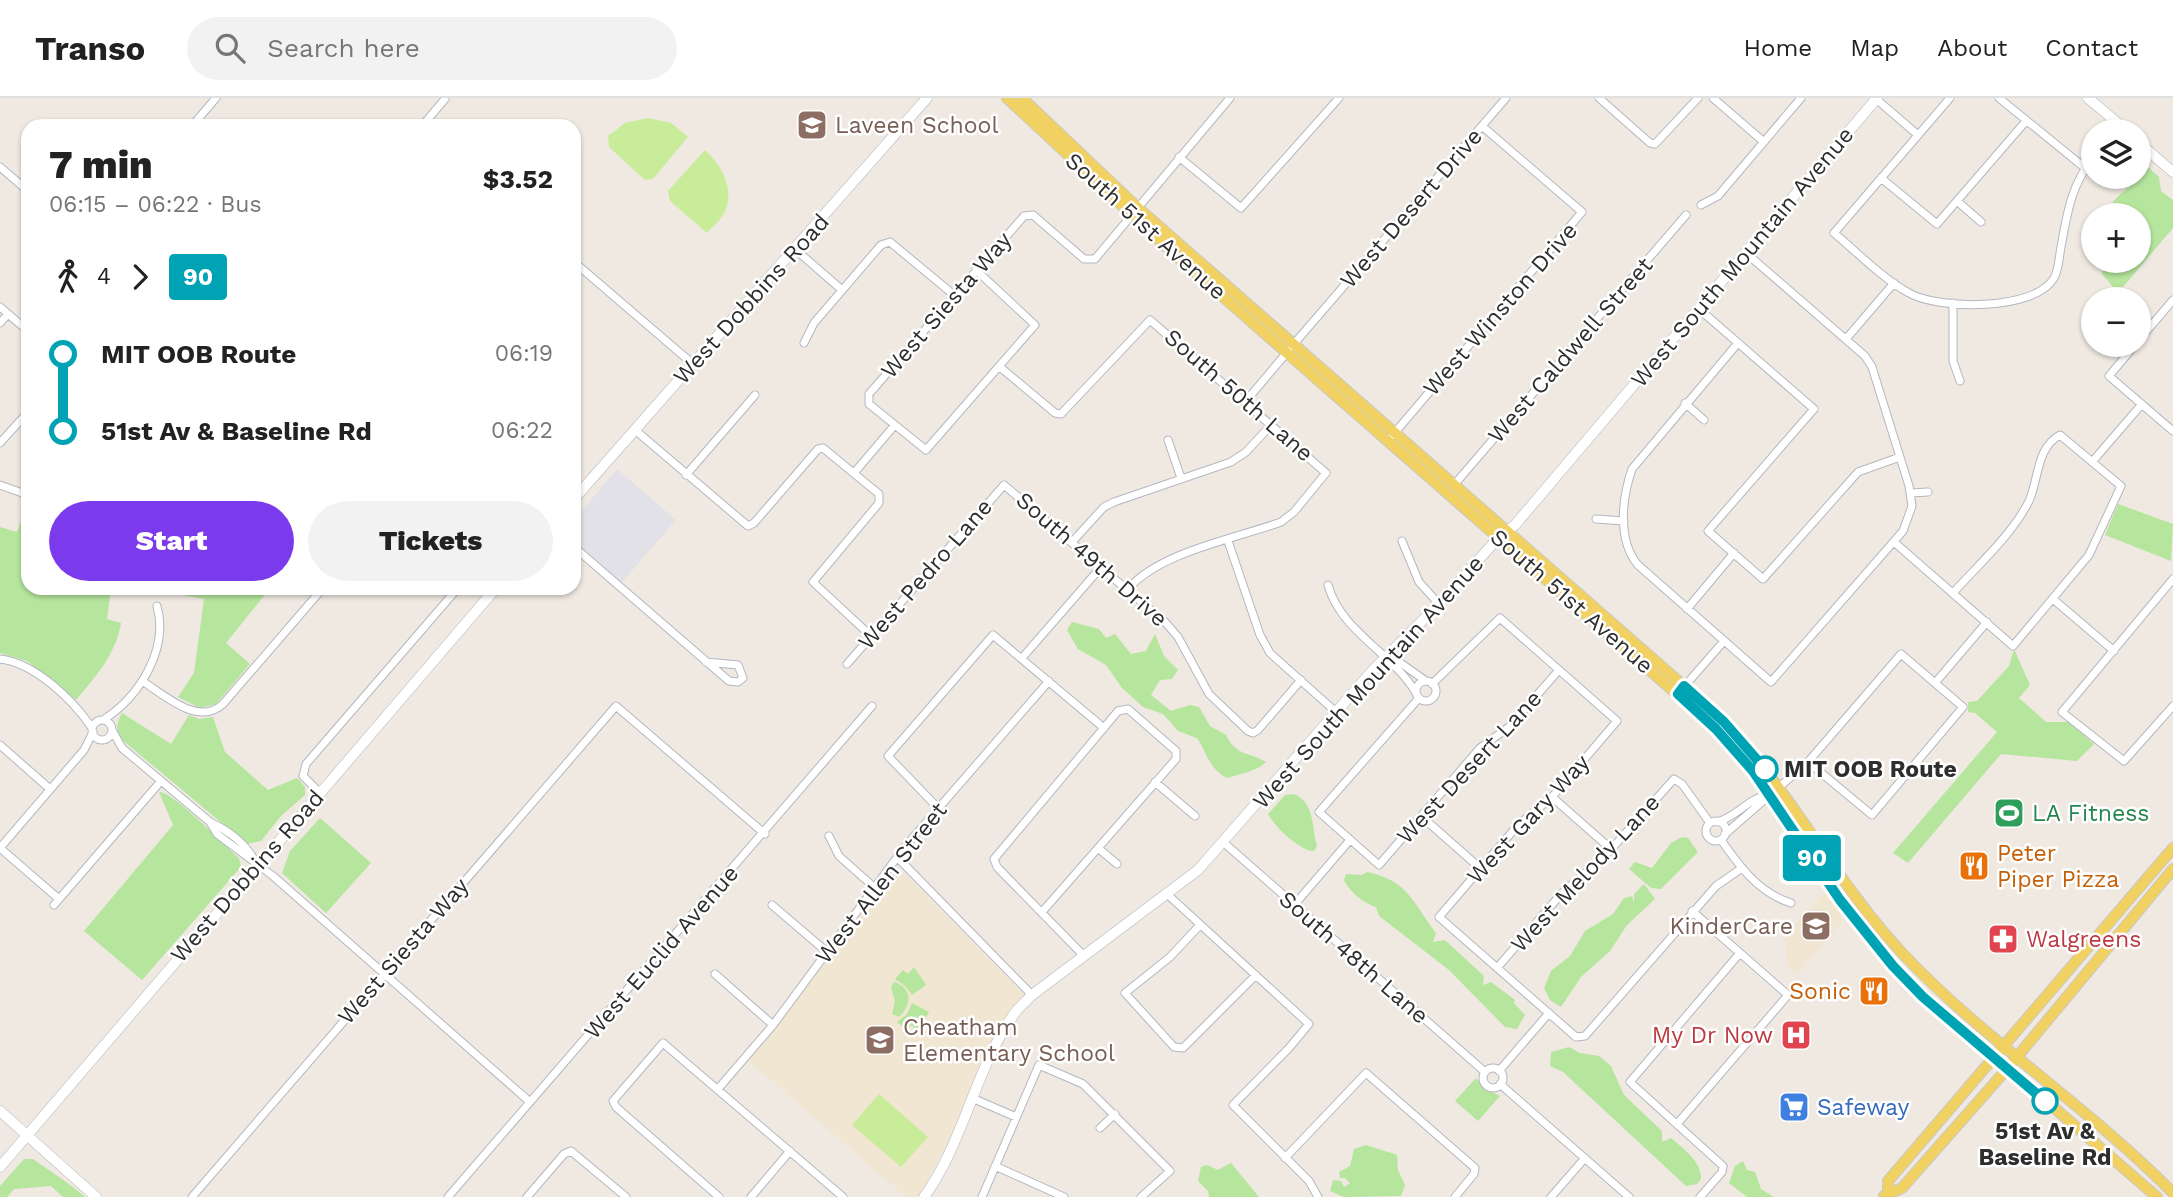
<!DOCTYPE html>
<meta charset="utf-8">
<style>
:root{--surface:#fff;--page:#f2f2f2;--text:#222;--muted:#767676;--line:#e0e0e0;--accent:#7c3aed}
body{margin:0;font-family:"Work Sans",sans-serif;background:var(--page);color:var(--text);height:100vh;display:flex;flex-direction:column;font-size:26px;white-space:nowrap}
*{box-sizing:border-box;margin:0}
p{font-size:23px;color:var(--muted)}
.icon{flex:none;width:38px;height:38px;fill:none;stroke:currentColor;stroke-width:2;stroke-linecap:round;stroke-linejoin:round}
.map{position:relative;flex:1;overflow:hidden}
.details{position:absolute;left:21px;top:21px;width:560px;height:476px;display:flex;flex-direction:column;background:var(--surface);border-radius:21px;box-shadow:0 2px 5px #0004}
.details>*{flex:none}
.badge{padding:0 14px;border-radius:5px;font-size:24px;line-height:46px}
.tools{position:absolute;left:2081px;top:21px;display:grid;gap:14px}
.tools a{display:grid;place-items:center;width:70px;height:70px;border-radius:50%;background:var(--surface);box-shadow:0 2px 5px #0004;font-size:35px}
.map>.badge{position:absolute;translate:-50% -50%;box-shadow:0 0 0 4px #fff}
.legs{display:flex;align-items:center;gap:10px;height:77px;padding:0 28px;font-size:23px}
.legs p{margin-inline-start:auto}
.overview{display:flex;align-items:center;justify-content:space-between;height:119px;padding:0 28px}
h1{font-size:38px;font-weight:800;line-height:52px}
.cta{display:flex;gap:14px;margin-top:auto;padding:14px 28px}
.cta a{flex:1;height:80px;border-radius:42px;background:var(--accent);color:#fff;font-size:28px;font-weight:800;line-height:80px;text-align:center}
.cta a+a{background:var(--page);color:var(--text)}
ul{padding:0 28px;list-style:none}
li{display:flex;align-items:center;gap:24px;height:77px;font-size:26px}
li i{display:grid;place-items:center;width:10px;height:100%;margin:0 9px;background:currentColor}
li i::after{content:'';width:18px;height:18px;margin:-9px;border:5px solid;border-radius:50%;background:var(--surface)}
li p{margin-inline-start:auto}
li:first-child i{background:linear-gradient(#0000 50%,currentColor 0)}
li:last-child i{background:linear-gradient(currentColor 50%,#0000 0)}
header{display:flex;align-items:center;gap:42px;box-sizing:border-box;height:98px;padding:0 35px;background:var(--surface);border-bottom:2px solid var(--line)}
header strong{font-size:33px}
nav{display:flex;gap:38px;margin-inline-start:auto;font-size:24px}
.search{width:490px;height:63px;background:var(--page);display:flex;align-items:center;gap:18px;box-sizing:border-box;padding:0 24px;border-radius:38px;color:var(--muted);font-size:26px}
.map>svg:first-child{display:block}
.industrial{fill:#e3e1e8}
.education{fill:#f0e6d1}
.green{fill:#b6e59e}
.pitch{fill:#c9ec9a}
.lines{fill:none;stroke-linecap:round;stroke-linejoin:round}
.street-casing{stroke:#b4b7c1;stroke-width:9}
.secondary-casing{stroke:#b4b7c1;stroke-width:11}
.primary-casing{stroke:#c9c9c9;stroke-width:12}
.street{stroke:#fff;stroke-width:7}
.secondary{stroke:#fff;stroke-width:10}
.primary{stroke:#f2d163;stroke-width:10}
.line-1-casing{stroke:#fff;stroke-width:16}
.line-1{stroke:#00a3b4;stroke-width:10}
.stop-1-dot{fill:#fff;stroke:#00a3b4;stroke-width:3.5}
.labels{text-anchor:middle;stroke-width:5;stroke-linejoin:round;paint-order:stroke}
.education-label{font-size:23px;fill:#785e54;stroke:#fff;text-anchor:start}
.street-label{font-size:23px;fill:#2e2e2e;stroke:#fff}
.stop-label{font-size:23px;font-weight:bold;fill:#2e2e2e;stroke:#fff;text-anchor:start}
.leisure-label{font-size:23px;fill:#27864d;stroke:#fff;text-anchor:start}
.food-label{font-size:23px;fill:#c56008;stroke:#fff;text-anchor:start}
.health-label{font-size:23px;fill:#be3a42;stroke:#fff;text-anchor:start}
.shop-label{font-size:23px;fill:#366cbe;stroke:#fff;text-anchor:start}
</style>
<header>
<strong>Transo</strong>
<div class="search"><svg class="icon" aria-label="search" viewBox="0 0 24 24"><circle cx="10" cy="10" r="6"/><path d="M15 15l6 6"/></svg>Search here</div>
<nav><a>Home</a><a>Map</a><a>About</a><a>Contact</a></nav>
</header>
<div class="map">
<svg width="2173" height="1099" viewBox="0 0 2173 1099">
<rect width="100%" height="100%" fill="#efe9e1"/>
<path class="industrial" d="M617 371 676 422 621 485 574 445V422Z"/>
<path class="education" d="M898 770 1024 896 998 931 948 1044 918 1099H906L749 963Z
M1826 792 1843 822 1798 876 1787 866 1785 838Z"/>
<path class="green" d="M2148 69 2159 79 2161 93 2173 102V130L2123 189 2114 190 2102 176 2104 165 2138 163V117H2108C2110 96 2139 87 2148 69Z
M27 404 28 418 23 435 28 437V490H111L107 521 121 525C116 556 96 578 76 602L27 563 0 555V429L17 434Z
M2118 406 2173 426 2171 463 2105 437Z
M145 490 268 493 226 545 250 566 216 606 200 610 178 599 194 575 204 501Z
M1072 524 1099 531 1106 540 1115 536 1131 556 1146 553 1155 536 1164 558 1178 572 1172 581 1160 582 1151 597 1171 613 1190 607 1199 609 1210 628 1226 637C1236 658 1249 654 1266 664 1259 672 1238 677 1227 680 1208 670 1207 654 1197 640L1178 633 1163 616 1143 609 1122 590 1106 567 1078 551 1067 532Z
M2014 551 2030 587 2019 600 2046 624H2069L2094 646 2077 663 2001 656 1908 765 1893 755 1997 634 1975 615 1968 614V604L1977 603 2009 568Z
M122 615 171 646 189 617 199 621 213 619 225 654 268 692 297 680 305 689V697L281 718 261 743 247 746 121 641C115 633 117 623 122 615Z
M159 694C174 694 224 747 239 760L241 769 142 882 84 833 173 727Z
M1294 696C1315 704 1312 732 1317 748L1314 753C1300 753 1274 728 1268 716L1285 697Z
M320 720 371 765 326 815 282 775 290 753Z
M1682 739 1688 740 1698 754 1661 791 1651 790 1629 771 1635 764 1652 770 1671 745Z
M1367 774C1409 783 1413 805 1436 835L1433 844 1445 842 1484 878 1483 887 1491 884 1515 902 1514 905 1525 917 1517 931 1505 929 1449 872 1379 818 1376 809C1364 806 1349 793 1344 782L1346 776 1362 777Z
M1644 786 1655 801 1627 827 1610 853 1581 879 1561 909 1550 902 1544 890 1551 873 1570 858 1585 833 1613 816 1624 800 1632 798 1634 804V796Z
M914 869 926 887 912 897 905 888 895 881 903 872 908 876Z
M894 884C913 890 912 907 899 919L892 916 895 903 891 889Z
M912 905 929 914 918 933 911 927 906 932 897 924 907 916Z
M1569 949 1580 955 1599 958 1611 968 1624 997 1662 1033V1044L1671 1040C1683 1050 1702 1064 1701 1081L1697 1086 1686 1088 1563 974 1550 968 1551 954Z
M1476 980 1486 991 1500 998 1478 1023 1455 1003Z
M1366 1047 1397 1057 1398 1072 1405 1087 1401 1098 1344 1099 1330 1093 1333 1082 1341 1083 1344 1089 1350 1085 1345 1080H1340L1339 1074 1350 1068 1354 1051Z
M24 1061H33C51 1074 68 1084 85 1099H63L51 1088 14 1091 7 1099H0V1088Z
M1743 1063 1747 1072 1755 1074 1761 1091 1774 1099H1747L1729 1085 1735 1068Z
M1231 1065 1259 1099H1209L1208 1093 1198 1083 1201 1069 1207 1067 1218 1072Z"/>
<path class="pitch" d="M648 20 671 25 688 39 653 81 645 82 609 49 608 38 625 25Z
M705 52C721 66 735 91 725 113 722 121 713 128 707 135L670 103 668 93Z
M879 996 928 1039 901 1069 852 1027Z"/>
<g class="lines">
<g class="street-casing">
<path id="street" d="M1599 0 1650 45 1655 46 1698 0
M1713 0 1764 44
M1875 0 1918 37
M1950 0 1834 135C1858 155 1882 180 1909 195 1939 212 2035 213 2054 180 2059 171 2059 159 2061 149 2067 116 2071 87 2093 60
M1999 0 2085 70
M192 28 216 0
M422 28 445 1
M1179 59 1241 110 1339 0
M0 69 28 93
M1881 80 1937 126 2026 23
M1957 103 1981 124
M1701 107 1718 98 1801 0
M796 152 842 192
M574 164 693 266
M976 172 1035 227 926 352 869 306V296L1024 118 1033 117 1084 161H1095L1230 0
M1953 205V263L1960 283
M0 209 28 233
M1699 211 1814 311 1708 433 1763 481 1858 374 1900 359
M0 225 8 216
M1846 241 1894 185
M2138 243 2173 202
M804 245 814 225 881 147 890 144 954 197
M1738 245 1632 371C1622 400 1617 442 1638 467L1771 584 1903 433 1912 408 1909 388 1872 269 1865 258 1746 155
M1293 247 1506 0
M2135 247 2109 278 2173 333
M1000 269 1055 315 1061 316 1150 222 1326 375 1294 414 1281 424C1234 441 1160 454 1128 491
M1246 303 1289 252
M1685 305 1704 322
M635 332 748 428 754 425 818 351 823 350 879 396V405L813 484 871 538
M1392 338 1582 114 1482 28
M1168 342 1181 380
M0 345 28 314
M2092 364 2142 306
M854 375 894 328
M686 377 755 297
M0 387 28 397
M1454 387 1686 117
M1911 395 1928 394
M1596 421 1624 423
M1073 443 1104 409 1114 404 1231 364 1246 354 1272 326
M1228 443 1260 537 1270 555 1336 614
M1402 443 1419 484 1439 506
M1894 444 2013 548 2089 457 2121 388 2060 337C2036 350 2039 381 2029 403 2012 437 1978 467 1953 495
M574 449 729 583 738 584 743 580 738 567 706 564
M2173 481 2062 614 2124 663 2173 608
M1328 487C1341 534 1393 555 1416 595
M2053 501 2114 553
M1687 511 1734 455
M1386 559 1395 561 1426 583
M1022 560 1102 468
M0 561C35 565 73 602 92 630
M847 566 1004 387 1165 524 1178 539 1209 596 1248 633 1253 635 1258 632 1301 582
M142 583C165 597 198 629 223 606L323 490
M1416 593a10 10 0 1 1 20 0a10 10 0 1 1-20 0Z
M1935 585 1987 524
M1432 586 1500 520 1617 623 1552 699 1518 727 1439 819 1576 939 1585 938 1716 788 1742 770
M1683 590 1724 543
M1419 600 1319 714 1379 767 1480 650 1509 629 1559 572
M103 622C139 599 169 552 157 508
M92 632a10 10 0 1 1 20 0a10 10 0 1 1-20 0Z
M112 632 122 650 210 724C229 733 247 747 256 765
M0 647 50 691
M1155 684 1195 718
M319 694 303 678 306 666 458 490
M1552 699 1611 751
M938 710 888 658 993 537 1104 630
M1421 718 1480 770
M1706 733a10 10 0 1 1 20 0a10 10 0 1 1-20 0Z
M210 724 217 736 273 778 530 1004
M1717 724C1737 719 1749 699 1770 697
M1725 736 1808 664 1901 556 1963 609 1872 717 1808 664
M829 738 839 758 875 790
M1721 742C1740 769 1759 795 1791 805
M1223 744 1485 974
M0 750 84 652 93 634
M0 750 59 801
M1098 750 1117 766
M897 759 1032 897
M1167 796 1309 926 1289 950 1233 1007 1309 1083 1318 1099
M1295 806 1350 742
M54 807 161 683
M772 807 827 854
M1042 814 1176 661V653L1128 611 1118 613 994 761 997 769 1084 858
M1199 828 1170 859 1125 895 1174 949 1183 950 1256 877
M1497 870 1562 795 1605 758 1674 681 1682 686 1710 725
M715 876 773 927
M1483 980a10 10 0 1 1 20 0a10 10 0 1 1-20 0Z
M1499 973 1549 915
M1500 986 1629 1099
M718 991 773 927 904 750 1049 583
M972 1000 1016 1019
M1677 1026 1788 897 1692 813
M1100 1030 1115 1016
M1285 1060 1366 975 1475 1070 1474 1076 1455 1099
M995 1068 1064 1099
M192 1099 616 608 765 736
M448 1099 872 608
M527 1099 564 1056 571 1053 626 1099
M719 1099 616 1009 613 1003 663 945 843 1099
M751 1099 790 1053
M982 1099 1039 967 1083 986 1170 1073 1141 1099
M1551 1099 1585 1060
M1700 1099 1722 1074 1723 1068 1630 984 1740 855"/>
</g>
<g class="secondary-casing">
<path id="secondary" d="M2088 0 2127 33
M2138 44 2173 74
M574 401 927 0
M0 1013 96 1099
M0 1069 496 490
M924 1099C965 1043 975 968 1017 912L1032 897 1198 772 1372 573 1439 506 1499 439 1515 427 1877 0"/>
</g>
<g class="primary-casing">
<path id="primary" d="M1007 0 1174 156 1710 625 1753 673 1852 818 1902 878 2157 1099
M1022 0 1138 110 1717 617C1790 689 1833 782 1903 856 1985 943 2089 1009 2173 1095
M1888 1095V1083L2173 750
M1884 1098 1902 1090 2007 971 2173 771"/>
</g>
<use href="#street" class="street"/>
<use href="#secondary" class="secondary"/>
<use href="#primary" class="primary"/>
</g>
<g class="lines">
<g class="line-1-casing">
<path id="line-1" d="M1765 671 1724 624 1684 588 1678 596 1716 631 1753 673 1840 802 1893 868 1923 899 2045 1003"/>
</g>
<use href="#line-1" class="line-1"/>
</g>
<defs>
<g id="school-square" transform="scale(1.575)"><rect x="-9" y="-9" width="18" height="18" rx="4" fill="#8d6e63" stroke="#fff"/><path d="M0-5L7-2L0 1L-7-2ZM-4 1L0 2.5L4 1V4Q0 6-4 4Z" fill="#fff"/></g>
<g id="stadium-square" transform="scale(1.575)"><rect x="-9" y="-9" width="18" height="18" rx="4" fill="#2e9e5b" stroke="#fff"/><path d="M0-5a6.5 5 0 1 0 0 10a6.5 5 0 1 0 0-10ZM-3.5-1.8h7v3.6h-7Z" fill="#fff"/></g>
<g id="restaurant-square" transform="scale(1.575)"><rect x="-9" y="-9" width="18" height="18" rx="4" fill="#e8710a" stroke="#fff"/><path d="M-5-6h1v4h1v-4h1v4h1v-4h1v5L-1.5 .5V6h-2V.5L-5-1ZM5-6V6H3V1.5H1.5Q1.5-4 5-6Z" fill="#fff"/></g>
<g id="pharmacy-square" transform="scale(1.575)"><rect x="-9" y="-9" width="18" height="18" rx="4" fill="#e0444e" stroke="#fff"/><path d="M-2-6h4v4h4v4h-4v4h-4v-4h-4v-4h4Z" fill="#fff"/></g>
<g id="hospital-square" transform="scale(1.575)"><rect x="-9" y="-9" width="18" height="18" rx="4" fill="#e0444e" stroke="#fff"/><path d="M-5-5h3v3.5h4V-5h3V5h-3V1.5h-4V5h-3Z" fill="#fff"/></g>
<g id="supermarket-square" transform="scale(1.575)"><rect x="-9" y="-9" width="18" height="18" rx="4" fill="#3f7fe0" stroke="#fff"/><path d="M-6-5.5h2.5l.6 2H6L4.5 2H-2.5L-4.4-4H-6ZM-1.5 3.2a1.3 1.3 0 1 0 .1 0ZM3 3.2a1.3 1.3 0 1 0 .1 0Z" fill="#fff"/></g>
</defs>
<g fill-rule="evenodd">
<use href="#school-square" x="812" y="27"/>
<use href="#stadium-square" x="2009" y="715"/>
<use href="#restaurant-square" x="1974" y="768"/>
<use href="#school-square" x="1816" y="828"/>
<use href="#pharmacy-square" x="2003" y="841"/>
<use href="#restaurant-square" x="1874" y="893"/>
<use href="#hospital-square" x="1796" y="937"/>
<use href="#school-square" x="880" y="942"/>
<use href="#supermarket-square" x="1794" y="1009"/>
</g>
<g class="stop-1-dot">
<circle cx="1765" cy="671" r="12"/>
<circle cx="2045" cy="1003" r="12"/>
</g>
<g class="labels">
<g class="education-label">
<text x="835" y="35">Laveen School</text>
<text x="1793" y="836" text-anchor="end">KinderCare</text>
<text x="903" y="937">Cheatham<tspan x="903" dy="26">Elementary School</tspan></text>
</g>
<g class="street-label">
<text transform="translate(1411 110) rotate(-49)" y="8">West Desert Drive</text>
<text transform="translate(1146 128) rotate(42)" y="8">South 51st Avenue</text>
<text transform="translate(1742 159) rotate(-50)" y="8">West South Mountain Avenue</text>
<text transform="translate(751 201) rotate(-48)" y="8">West Dobbins Road</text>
<text transform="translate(946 207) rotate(-49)" y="8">West Siesta Way</text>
<text transform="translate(1500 211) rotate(-49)" y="8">West Winston Drive</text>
<text transform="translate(1570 252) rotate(-49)" y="8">West Caldwell Street</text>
<text transform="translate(1239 297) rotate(41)" y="8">South 50th Lane</text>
<text transform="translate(1092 461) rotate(41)" y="8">South 49th Drive</text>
<text transform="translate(925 476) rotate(-49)" y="8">West Pedro Lane</text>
<text transform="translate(1572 503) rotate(41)" y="8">South 51st Avenue</text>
<text transform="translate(1368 584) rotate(-48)" y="8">West South Mountain Avenue</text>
<text transform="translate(1469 669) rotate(-47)" y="8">West Desert Lane</text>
<text transform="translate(1528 721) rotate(-47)" y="8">West Gary Way</text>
<text transform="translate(1585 775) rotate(-47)" y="8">West Melody Lane</text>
<text transform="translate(247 778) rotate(-49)" y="8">West Dobbins Road</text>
<text transform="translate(881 785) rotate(-52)" y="8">West Allen Street</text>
<text transform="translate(403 853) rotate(-49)" y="8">West Siesta Way</text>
<text transform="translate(661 854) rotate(-49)" y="8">West Euclid Avenue</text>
<text transform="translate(1354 859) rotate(41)" y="8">South 48th Lane</text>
</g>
<g class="stop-label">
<text x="1784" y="679">MIT OOB Route</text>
<text x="2045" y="1041" text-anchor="middle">51st Av &amp;<tspan x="2045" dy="26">Baseline Rd</tspan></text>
</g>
<g class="leisure-label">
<text x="2032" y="723">LA Fitness</text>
</g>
<g class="food-label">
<text x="1997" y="763">Peter<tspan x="1997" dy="26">Piper Pizza</tspan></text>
<text x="1851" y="901" text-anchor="end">Sonic</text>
</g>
<g class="health-label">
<text x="2026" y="849">Walgreens</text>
<text x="1773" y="945" text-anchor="end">My Dr Now</text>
</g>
<g class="shop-label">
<text x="1817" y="1017">Safeway</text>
</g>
</g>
</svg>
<div class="tools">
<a><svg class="icon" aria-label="layers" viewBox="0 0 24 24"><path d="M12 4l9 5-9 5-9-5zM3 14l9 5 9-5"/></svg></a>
<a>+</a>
<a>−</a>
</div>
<b class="badge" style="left:1812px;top:760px;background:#00a3b4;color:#fff">90</b>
<section class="details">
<div class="overview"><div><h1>7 min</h1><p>06:15 – 06:22 · Bus</p></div><b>$3.52</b></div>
<div class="legs"><svg class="icon" aria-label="walk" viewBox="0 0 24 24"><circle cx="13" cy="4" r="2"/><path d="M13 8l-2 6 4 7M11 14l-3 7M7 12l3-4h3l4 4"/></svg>4<svg class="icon" aria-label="forward" viewBox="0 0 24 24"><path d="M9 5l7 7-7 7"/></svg><b class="badge" style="background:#00a3b4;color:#fff">90</b></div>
<ul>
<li><i style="color:#00a3b4"></i><b>MIT OOB Route</b><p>06:19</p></li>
<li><i style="color:#00a3b4"></i><b>51st Av &amp; Baseline Rd</b><p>06:22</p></li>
</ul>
<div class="cta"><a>Start</a><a>Tickets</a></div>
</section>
</div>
